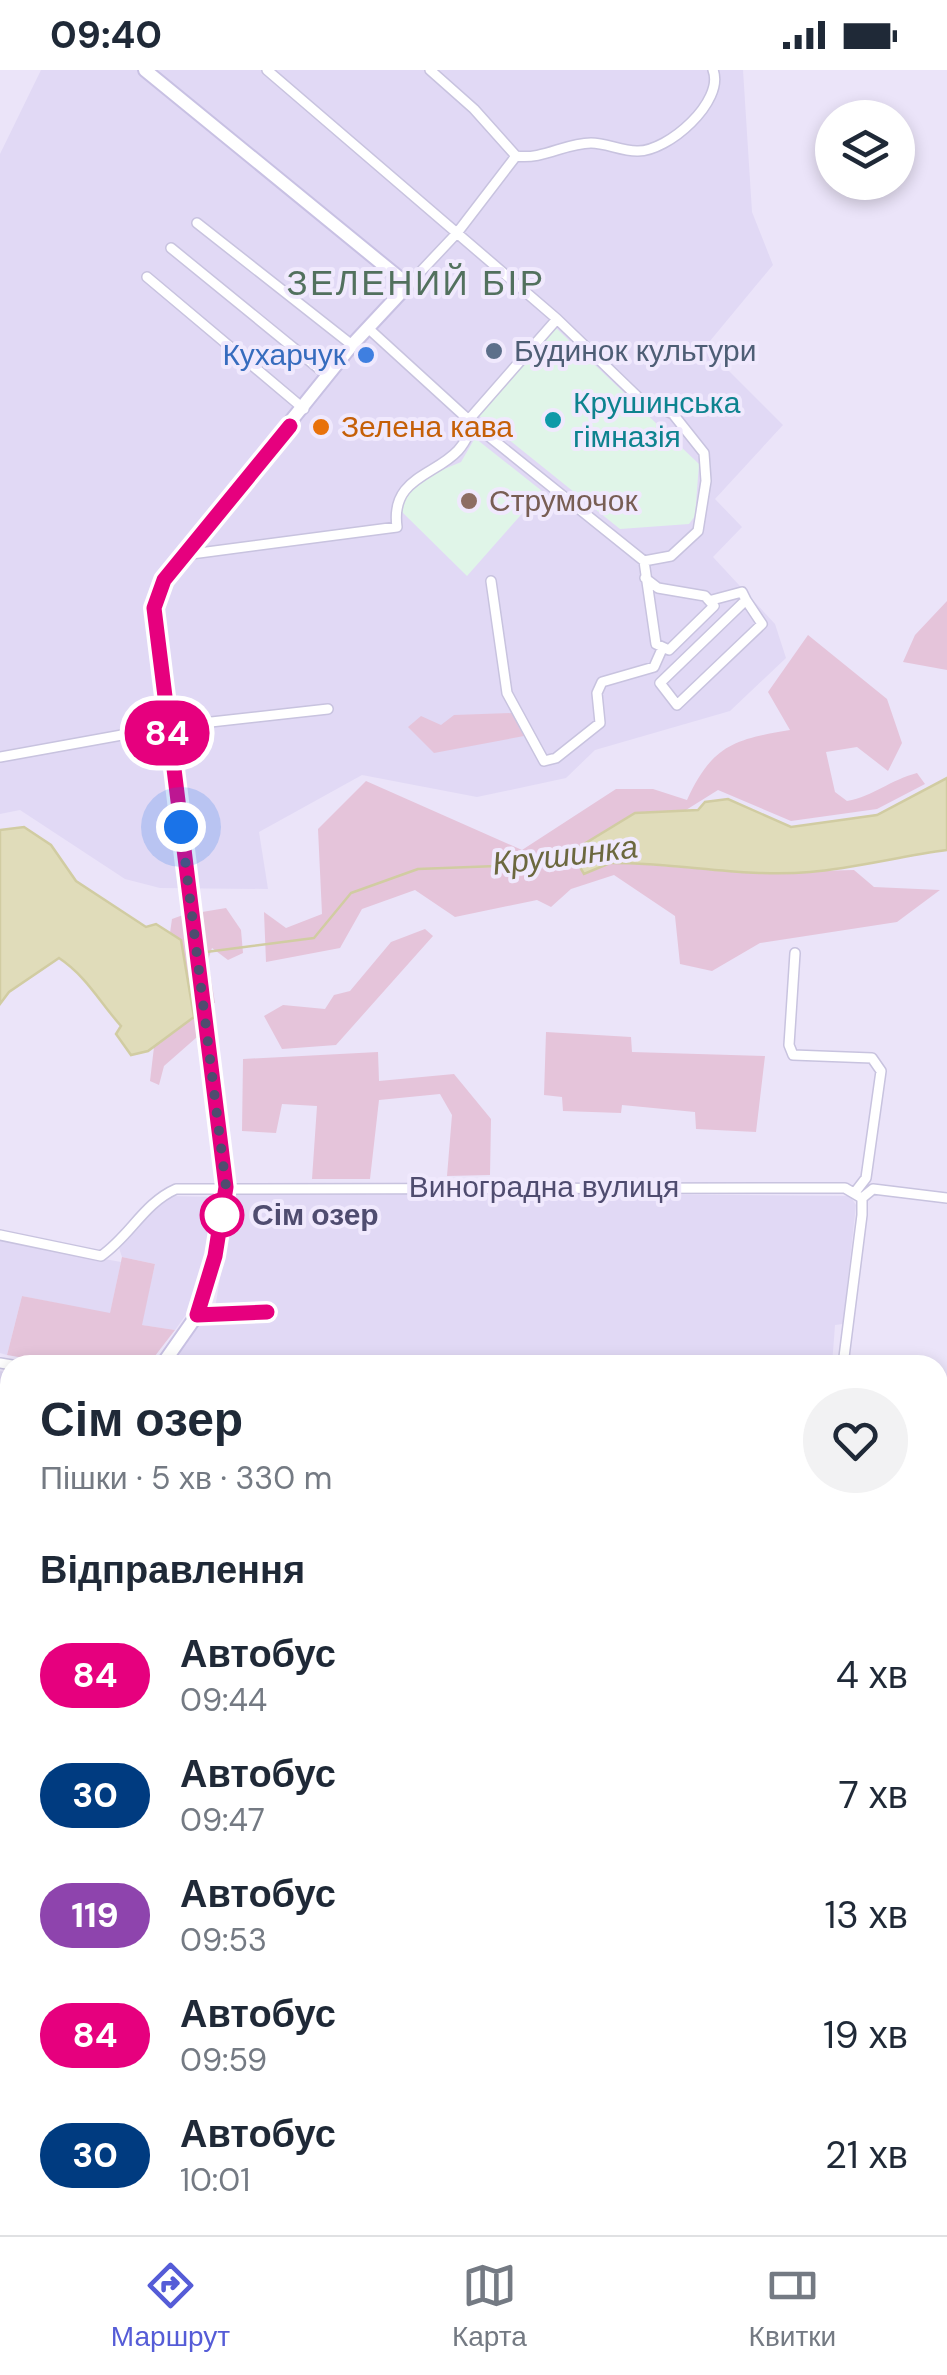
<!DOCTYPE html>
<html lang="uk">
<meta charset="utf-8">
<style>
:root{--surface:#fff;--page:#f2f2f3;--text:#1f2937;--muted:#747a83;--line:#e0e1e3;--accent:#555cd7}
body{margin:0;font-family:"DM Sans",sans-serif;background:var(--page);color:var(--text);height:100vh;display:flex;flex-direction:column;font-size:38px;white-space:nowrap}
*{box-sizing:border-box;margin:0}
p{font-size:32px;color:var(--muted)}
.icon{flex:none;width:55px;height:55px;fill:none;stroke:currentColor;stroke-width:2;stroke-linecap:round;stroke-linejoin:round}
.map{position:relative;flex:1;overflow:hidden}
.details{position:absolute;left:0px;top:1285px;width:948px;height:880px;display:flex;flex-direction:column;background:var(--surface);border-radius:30px 30px 0 0;box-shadow:0 5px 15px #0003}
.details>*{flex:none}
.badge{padding:0 20px;border-radius:32px;font-size:35px;line-height:65px}
.tools{position:absolute;left:815px;top:30px;display:grid;gap:20px}
.tools a{display:grid;place-items:center;width:100px;height:100px;border-radius:50%;background:var(--surface);box-shadow:0 5px 15px #0003;font-size:50px}
.you{position:absolute;width:50px;height:50px;margin:-25px;border:8px solid #fff;border-radius:50%;background:#1a73e8;box-shadow:0 0 0 15px #1a73e833}
.map>.badge{position:absolute;translate:-50% -50%;box-shadow:0 0 0 5px #fff}
h2{padding:0 40px;font-size:38px;line-height:90px}
.round{display:grid;place-items:center;flex:none;width:105px;height:105px;border-radius:52px;background:var(--page)}
.headline{display:flex;align-items:center;justify-content:space-between;height:170px;padding:0 40px}
h1{font-size:48px;font-weight:600;line-height:75px}
ul{padding:0;list-style:none}
li{display:flex;align-items:center;gap:30px;height:120px;padding:0 40px}
li div{flex:1}
li b{display:block;font-size:38px}
li em{font-style:normal}
li .badge{min-width:110px;font-weight:700;text-align:center}
.status{display:flex;justify-content:space-between;align-items:center;height:70px;padding:0 50px;background:var(--surface);direction:ltr}
.status svg{height:28px;fill:currentColor}
.menu{display:flex;justify-content:space-around;align-items:center;height:140px;border-top:2px solid var(--line);background:var(--surface);font-size:28px;color:var(--muted)}
.menu a{display:grid;justify-items:center;gap:5px}
.menu .current{color:var(--accent)}
.map>svg:first-child{display:block}
.residential{fill:#e1d9f5}
.education{fill:#e0f5e8}
.green{fill:#e5c4da}
.water{fill:#e0dcba;stroke:#d1cca2;stroke-width:2.5}
.lines{fill:none;stroke-linecap:round;stroke-linejoin:round}
.stream{stroke:#d1cca2;stroke-width:2.5}
.street-casing{stroke:#c8c3df;stroke-width:12}
.secondary-casing{stroke:#c8c1e3;stroke-width:16}
.street{stroke:#fff;stroke-width:9}
.secondary{stroke:#fff;stroke-width:12}
.line-casing{stroke:#fff;stroke-width:22}
.line{stroke:#e6007e;stroke-width:15}
.walk{stroke:#4f4c6f;stroke-width:10;stroke-dasharray:0 18}
.service-dot{fill:#5c6f8a;stroke:#f0e9fd;stroke-width:4}
.shop-dot{fill:#3f7fe0;stroke:#f0e9fd;stroke-width:4}
.culture-dot{fill:#0f9aa8;stroke:#f0e9fd;stroke-width:4}
.food-dot{fill:#e8710a;stroke:#f0e9fd;stroke-width:4}
.education-dot{fill:#8d6e63;stroke:#f0e9fd;stroke-width:4}
.stop-dot{fill:#fff;stroke:#e6007e;stroke-width:5}
.labels{text-anchor:middle;stroke-width:8;stroke-linejoin:round;paint-order:stroke}
.service-label{font-size:30px;fill:#4e5e75;stroke:#f0e9fd;text-anchor:start}
.shop-label{font-size:30px;fill:#366cbe;stroke:#f0e9fd;text-anchor:end}
.culture-label{font-size:30px;fill:#0d838f;stroke:#f0e9fd;text-anchor:start}
.food-label{font-size:30px;fill:#c56008;stroke:#f0e9fd;text-anchor:start}
.education-label{font-size:30px;fill:#785e54;stroke:#f0e9fd;text-anchor:start}
.street-label{font-size:30px;fill:#4f4c6f;stroke:#f0e9fd}
.stop-label{font-size:30px;font-weight:bold;fill:#4f4c6f;stroke:#f0e9fd;text-anchor:start}
.water-label{font-size:32px;font-style:italic;fill:#6c683f;stroke:#f0e9fd}
.quarter-label{font-size:35px;letter-spacing:2.5px;fill:#52715e;stroke:#f0e9fd}
</style>
<div class="status"><b>09:40</b><svg viewBox="0 0 49 12"><path d="M0 12V9h3v3zM5 12V6h3v6zM10 12V3h3v9zM15 12V0h3v12zM26 1h20v11H26zM47 4h2v5h-2z"/></svg></div>
<div class="map">
<svg width="947" height="2165" viewBox="0 0 947 2165">
<rect width="100%" height="100%" fill="#ebe4f9"/>
<path class="residential" d="M41 0H743L752 142 773 195 705 277 783 355 715 429 742 457 713 487 775 554 786 588 730 641 595 680 566 708 477 727 362 705 259 762 268 819 160 818 125 809 20 740 0 744V84Z
M486 1123 850 1126 856 1135 843 1254 835 1255 832 1295H169L202 1248 210 1247 215 1238 234 1125Z
M171 1126 215 1127 210 1176 195 1232 175 1260 141 1255 155 1194 122 1187 119 1178 158 1131Z
M0 1170 121 1192 110 1244 22 1226 7 1285 0 1283Z
M0 1301 10 1303V1440L0 1435Z
M10 1525V2017L0 2046V1540Z
M938 1812H947V2165H761L764 2155H938Z
M110 2155H370L368 2165H122Z
M445 2155H759L757 2165H440Z"/>
<path class="education" d="M556 258 699 394 695 446 689 454 620 459 478 345Z
M475 368 542 421 467 506 400 440 411 413 461 392Z"/>
<path class="green" d="M947 531V600L903 592 915 565Z
M808 565 887 629 902 673 888 701 857 677 826 682 835 722 847 731C874 726 890 710 917 703L925 714 877 739 791 751 718 720 686 740 635 743 572 783 584 804 609 793H625L747 803 854 800 874 817 940 820 897 852 760 873 712 901 680 894 675 846 614 805 571 819 551 837 537 830 455 847 415 820 362 839 340 878 266 892 264 842 286 858 322 844 318 759 366 711 522 780 616 719H653L687 730C712 675 735 669 790 660L768 622Z
M512 643 524 666 434 683 408 657 421 646 441 655 454 645Z
M226 838 241 860 243 883 228 890 212 878 208 890 215 933H210L196 843Z
M183 845 187 848 205 960 164 996 159 1015 150 1011 154 977 194 947 181 870 170 863 172 849Z
M425 859 433 866 336 975 282 979 264 946 283 935 325 939 334 925 350 921 391 872Z
M546 962 631 967 632 982 765 986 756 1062 696 1059 695 1042 622 1035 621 1043 563 1041 562 1027 544 1025Z
M378 982 379 1011 454 1004 491 1049 490 1105 447 1106 452 1045 440 1024 379 1030 370 1109H312L317 1036 282 1034 276 1063 242 1061 243 989Z
M122 1187 155 1194 142 1255 175 1260 148 1295H64L7 1285 22 1226 110 1243Z"/>
<path class="water" d="M947 708V780C901 786 856 798 810 802 744 808 676 792 610 793L584 804 571 782 635 743 698 740 705 732 728 729 791 757 877 745Z
M24 757 51 775 76 811 146 857 156 854 181 870 194 947 148 981 131 985 116 964 121 956C99 931 86 906 59 888L9 922 0 934V760Z"/>
<g class="lines">
<path class="stream" d="M206 882 314 868 351 823 418 799 522 795 558 780 580 779"/>
<g class="street-casing">
<path id="street" d="M267 0 557 249 641 330 673 344 704 383 706 411 698 461 671 486 644 491 471 352 369 259
M430 0 474 39 516 86
M197 153 352 275
M171 178 328 306
M147 207 304 339
M408 215 457 163 516 86C543 90 565 73 591 73 606 73 621 81 637 81 668 82 725 31 713 0
M184 485 397 457C388 392 468 410 472 346L557 249
M644 491 656 574 669 580 714 536 705 526 658 518 645 508
M491 511 507 623 544 691 556 688 600 653 597 623 602 612 654 597 662 579
M712 530 742 522 746 530 660 613 677 635 762 554 746 530
M0 687 166 657 328 639
M795 883 789 975 793 985 872 988 881 1001 866 1108 856 1121
M862 1128 873 1119 947 1128
M0 1165 101 1186C130 1166 144 1133 176 1119L845 1118 862 1128V1145L843 1295
M197 1245 267 1242
M0 1293 12 1295
M0 1440 10 1445
M0 1610H10
M0 1729H10
M0 1782 10 1785
M938 1810 947 1811
M819 2155 938 2165
M757 2165 759 2155"/>
</g>
<g class="secondary-casing">
<path id="secondary" d="M145 0 408 215 352 275 163 510 154 538 226 1117 215 1185 197 1245 162 1295
M0 1532 10 1517
M0 1930 10 1934
M513 2155 524 2165"/>
</g>
<use href="#street" class="street"/>
<use href="#secondary" class="secondary"/>
</g>
<g class="lines">
<g class="line-casing">
<path id="line" d="M267 1242 197 1245 215 1186 226 1117 154 538 164 510 290 356"/>
</g>
<use href="#line" class="line"/>
<path class="walk" d="M181 757 226 1117 221 1151 222 1145"/>
</g>
<circle class="service-dot" cx="494" cy="281" r="10"/>
<circle class="shop-dot" cx="366" cy="285" r="10"/>
<circle class="culture-dot" cx="553" cy="350" r="10"/>
<circle class="food-dot" cx="321" cy="357" r="10"/>
<circle class="education-dot" cx="469" cy="431" r="10"/>
<circle class="stop-dot" cx="222" cy="1145" r="20"/>
<g class="labels">
<g class="service-label">
<text x="514" y="291">Будинок культури</text>
</g>
<g class="shop-label">
<text x="346" y="295">Кухарчук</text>
</g>
<g class="culture-label">
<text x="573" y="343">Крушинська<tspan x="573" dy="34">гімназія</tspan></text>
</g>
<g class="food-label">
<text x="341" y="367">Зелена кава</text>
</g>
<g class="education-label">
<text x="489" y="441">Струмочок</text>
</g>
<g class="street-label">
<text x="544" y="1127">Виноградна вулиця</text>
</g>
<g class="stop-label">
<text x="252" y="1155">Сім озер</text>
</g>
<g class="water-label">
<text transform="translate(565 785) rotate(-7)" y="11">Крушинка</text>
</g>
<g class="quarter-label">
<text x="416" y="225">ЗЕЛЕНИЙ БІР</text>
</g>
</g>
</svg>
<div class="tools">
<a><svg class="icon" aria-label="layers" viewBox="0 0 24 24"><path d="M12 4l9 5-9 5-9-5zM3 14l9 5 9-5"/></svg></a>
</div>
<div class="you" style="left:181px;top:757px"></div>
<b class="badge" style="left:167px;top:663px;background:#e6007e;color:#fff">84</b>
<section class="details">
<div class="headline"><div><h1>Сім озер</h1><p>Пішки · 5 хв · 330 m</p></div><a class="round"><svg class="icon" aria-label="heart" viewBox="0 0 24 24"><path d="M12 20l-8-8c-3-5 5-10 8-4 3-6 11-1 8 4z"/></svg></a></div>
<h2>Відправлення</h2>
<ul>
<li><span class="badge" style="background:#e6007e;color:#fff">84</span><div><b>Автобус</b><p>09:44</p></div><em>4 хв</em></li>
<li><span class="badge" style="background:#003b80;color:#fff">30</span><div><b>Автобус</b><p>09:47</p></div><em>7 хв</em></li>
<li><span class="badge" style="background:#8e44ad;color:#fff">119</span><div><b>Автобус</b><p>09:53</p></div><em>13 хв</em></li>
<li><span class="badge" style="background:#e6007e;color:#fff">84</span><div><b>Автобус</b><p>09:59</p></div><em>19 хв</em></li>
<li><span class="badge" style="background:#003b80;color:#fff">30</span><div><b>Автобус</b><p>10:01</p></div><em>21 хв</em></li>
</ul>
</section>
</div>
<nav class="menu">
<a class="current"><svg class="icon" aria-label="directions" viewBox="0 0 24 24"><path d="M12 3l9 9-9 9-9-9zM9 14v-3h6M13 9l2 2-2 2"/></svg>Маршрут</a>
<a><svg class="icon" aria-label="map" viewBox="0 0 24 24"><path d="M3 6l6-2 6 2 6-2v14l-6 2-6-2-6 2zM9 4v14M15 6v14"/></svg>Карта</a>
<a><svg class="icon" aria-label="tickets" viewBox="0 0 24 24"><path d="M3 7h18v10H3zM15 7v10"/></svg>Квитки</a>
</nav>
